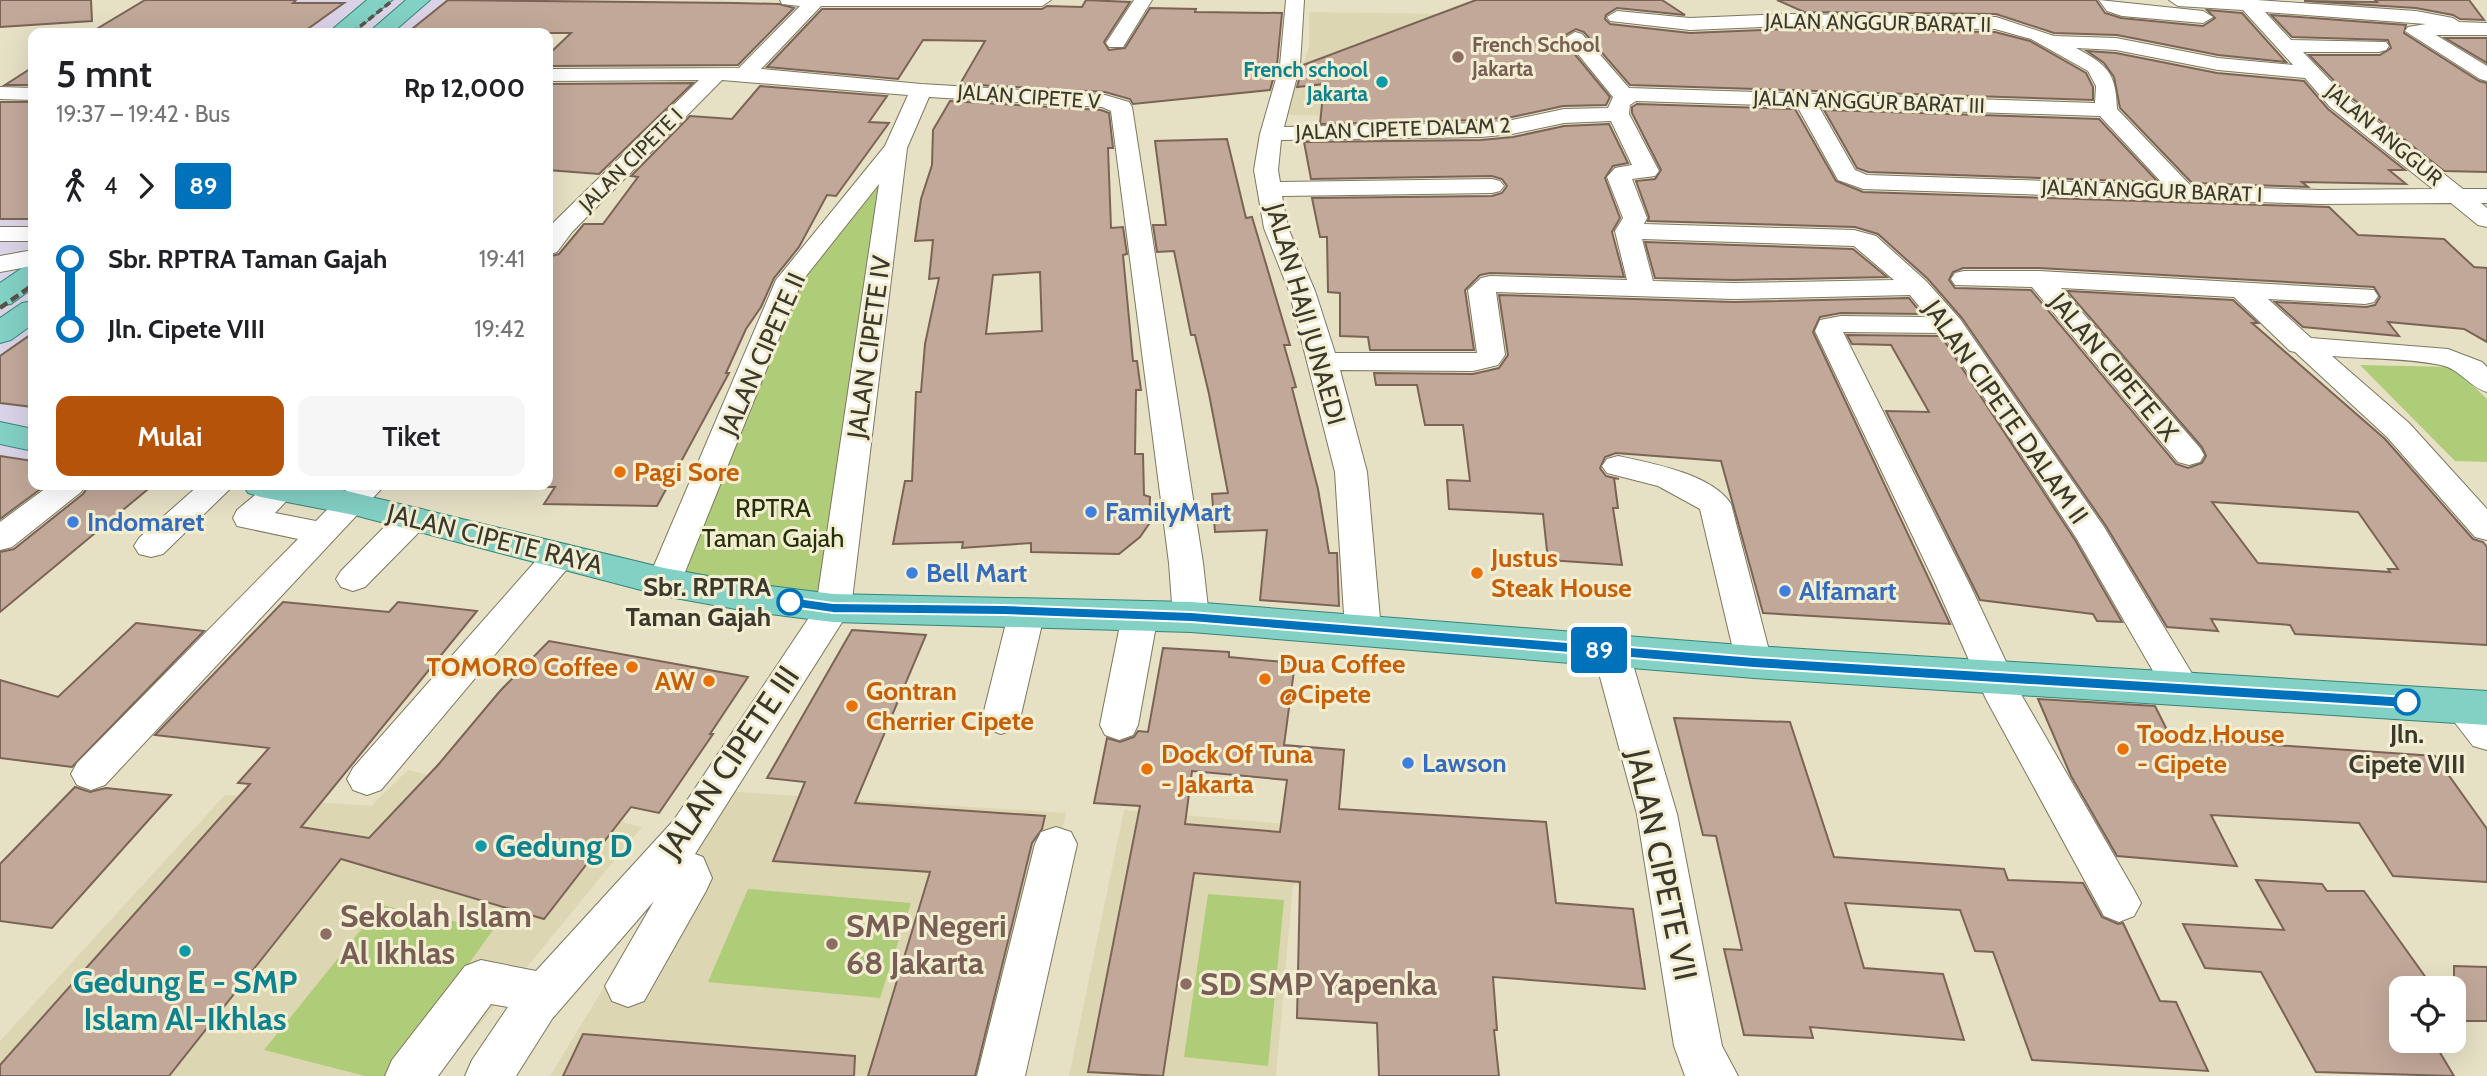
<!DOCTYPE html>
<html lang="id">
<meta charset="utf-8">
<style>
:root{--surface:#fff;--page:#f6f6f6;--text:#202124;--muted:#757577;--accent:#b45309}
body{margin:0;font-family:Cabin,sans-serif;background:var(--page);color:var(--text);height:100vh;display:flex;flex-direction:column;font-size:26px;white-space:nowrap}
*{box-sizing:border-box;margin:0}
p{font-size:23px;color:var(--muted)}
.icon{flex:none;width:38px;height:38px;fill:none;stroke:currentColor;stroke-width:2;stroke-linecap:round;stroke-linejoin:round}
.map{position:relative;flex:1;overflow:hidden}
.drawer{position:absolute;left:28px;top:28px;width:525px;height:462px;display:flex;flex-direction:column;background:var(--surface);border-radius:14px;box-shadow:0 7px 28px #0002}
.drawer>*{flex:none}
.badge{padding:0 14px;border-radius:5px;font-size:24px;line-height:46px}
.controls{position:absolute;left:2389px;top:976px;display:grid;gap:14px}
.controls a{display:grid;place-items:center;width:77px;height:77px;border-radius:14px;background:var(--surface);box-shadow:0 7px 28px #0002;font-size:35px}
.map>.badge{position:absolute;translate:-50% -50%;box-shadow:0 0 0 4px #fff}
.legs{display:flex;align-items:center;gap:10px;height:77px;padding:0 28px;font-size:23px}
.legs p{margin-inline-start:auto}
.summary{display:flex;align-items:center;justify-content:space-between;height:119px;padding:0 28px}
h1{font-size:38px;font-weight:600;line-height:52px}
.primary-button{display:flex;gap:14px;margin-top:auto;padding:14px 28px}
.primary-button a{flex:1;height:80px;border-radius:14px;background:var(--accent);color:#fff;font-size:28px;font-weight:600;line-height:80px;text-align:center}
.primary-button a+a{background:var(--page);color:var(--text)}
ul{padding:0 28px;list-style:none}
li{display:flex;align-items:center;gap:24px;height:70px;font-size:26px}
li i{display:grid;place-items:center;width:10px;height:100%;margin:0 9px;background:currentColor}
li i::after{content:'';width:18px;height:18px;margin:-9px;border:5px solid;border-radius:50%;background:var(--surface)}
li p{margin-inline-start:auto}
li:first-child i{background:linear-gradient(#0000 50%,currentColor 0)}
li:last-child i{background:linear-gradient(currentColor 50%,#0000 0)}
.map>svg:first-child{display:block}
.commercial{fill:#dad2e7}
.built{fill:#ddd6b3}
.green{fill:#afcd78}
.building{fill:#c1a899;stroke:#7b6456;stroke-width:2;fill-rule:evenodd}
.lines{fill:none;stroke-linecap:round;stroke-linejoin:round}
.minor-casing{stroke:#7d785f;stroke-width:2}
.major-casing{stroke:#348777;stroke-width:2}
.minor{fill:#fff;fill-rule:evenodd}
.major{fill:#83d0c5;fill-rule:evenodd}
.rail-far1{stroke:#575547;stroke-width:3.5;stroke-dasharray:7 3.5;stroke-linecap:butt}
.rail{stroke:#575547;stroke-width:4.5;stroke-dasharray:9 4.5;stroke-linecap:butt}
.line-1{fill:#0072bc;stroke:#fff;stroke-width:2}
.education-dot{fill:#8d6e63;stroke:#f3eed2;stroke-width:2.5}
.culture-dot{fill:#0f9aa8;stroke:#f3eed2;stroke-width:2.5}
.food-dot{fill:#e8710a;stroke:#f3eed2;stroke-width:2.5}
.shop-dot{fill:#3f7fe0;stroke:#f3eed2;stroke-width:2.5}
.stop-1-dot{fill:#fff;stroke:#0072bc;stroke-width:3.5}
.labels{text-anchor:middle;stroke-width:6;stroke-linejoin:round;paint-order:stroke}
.far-street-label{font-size:21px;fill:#3b392e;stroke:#f3eed2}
.far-education-label{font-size:21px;font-weight:bold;fill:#785e54;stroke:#f3eed2;text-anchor:start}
.far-culture-label{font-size:21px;font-weight:bold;fill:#0d838f;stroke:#f3eed2;text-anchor:end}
.street-label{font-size:26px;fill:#3b392e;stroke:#f3eed2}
.food-label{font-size:26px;font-weight:bold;fill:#c56008;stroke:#f3eed2;text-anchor:start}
.park-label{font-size:26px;fill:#243009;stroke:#f3eed2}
.shop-label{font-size:26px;font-weight:bold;fill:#366cbe;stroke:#f3eed2;text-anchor:start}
.stop-label{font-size:26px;font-weight:bold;fill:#3b392e;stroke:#f3eed2;text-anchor:end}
.near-street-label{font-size:32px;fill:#3b392e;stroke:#f3eed2}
.near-culture-label{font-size:32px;font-weight:bold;fill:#0d838f;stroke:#f3eed2;text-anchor:start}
.near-education-label{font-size:32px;font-weight:bold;fill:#785e54;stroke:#f3eed2;text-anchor:start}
</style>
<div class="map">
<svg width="2487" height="1076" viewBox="0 0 2487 1076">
<rect width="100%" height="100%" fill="#e6e0c5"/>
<path class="commercial" d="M284 0H529L492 33H236Z
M21 134H33V456L0 479V149Z"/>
<path class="built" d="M1309 12 1573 16 1619 68 1531 84 1441 118 1286 115 1309 47Z
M408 770 642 827 437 1076H0V1041L225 795 371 806Z
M723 791 1066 813 1004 1076H550Z
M1124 810 1377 832 1374 892 1293 885 1276 1076H1069Z"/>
<path class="green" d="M885 172 832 599 680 577 795 288Z
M2360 365 2453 367 2487 399V462L2455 461Z
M748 889 911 903 880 998 708 982Z
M1208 894 1284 900 1268 1066 1184 1057Z
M381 905 493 930 388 1076H365L264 1050Z"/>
<path class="building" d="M0 0H91L92 21 0 27Z
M145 0H296L293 3H344L302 33H90Z
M448 0 736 3 779 4 794 8 738 65 548 66V55L571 33H407Z
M1086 0 1130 2 1104 42 1109 50 1125 48 1150 8 1196 9 1195 12 1282 13 1277 65 1270 90 1133 104 1130 99 1105 92 960 84 985 41 923 40 898 79 767 67 822 9H1042L1047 6 1082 7Z
M1476 0H1662L1685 15 1617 8 1606 15 1605 19 1610 24 1690 33 1786 29 1995 32 2030 41 2086 73 2093 87V100L1630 85 1584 32 1576 29 1564 36 1563 40 1610 97 1606 105 1563 106 1512 117 1481 120 1320 124 1324 84 1297 87 1303 65Z
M1777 0H2096L2105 13 2121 18 2203 26 2215 18 2207 10 2242 13 2286 62 2218 55 2117 35 2054 33 1996 14 1804 12Z
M2375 0H2469L2484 20 2460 19 2453 15 2416 8 2304 1 2377 2Z
M2271 15 2406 25 2404 33 2479 81 2487 83V172L2444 171 2348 95 2309 55H2380L2391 48 2388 40 2292 37Z
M2445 38H2487V63Z
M2087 51 2116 53 2217 73 2304 81 2328 109 2405 170H2389L2406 184 2302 182 2308 187 2192 183 2120 108 2114 77 2104 63Z
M33 67V85H5Z
M693 83 599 174 548 170V84Z
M760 86 887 96 869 122 889 123 836 196 827 195 799 247 774 278 761 307 746 329 726 373H729L657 506 544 504 555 487H548V257L559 254 584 224H603L638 177 631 176 690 116 732 119Z
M950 101 1101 110 1109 113 1113 148H1108L1111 228 1123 227 1127 254 1123 255 1133 361H1137L1141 390H1136L1135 454H1143L1144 495 1150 497 1149 524 1140 537 1119 554 1031 552V543L962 548 963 542 893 544 905 481H912L916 392H921L925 344 939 278 929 279 933 240 915 241 921 199 932 165 933 130ZM1040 272 1042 331 986 334 993 275Z
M0 102H33V219H0Z
M1637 104 1795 109 1836 181 1863 192 2329 207 2358 235 2444 239 2474 267 2487 268V342L2464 329 2388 322 2399 336 2303 327 2275 302 2366 307 2375 305 2380 297 2374 287 2039 268H1963L1953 272 1949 280 1955 288 2031 290 2176 464 2188 468 2202 463 2206 456 2202 447 2067 291 2233 300 2258 323H2252L2385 439 2473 539 2483 542 2487 547V645L2295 634 2290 625 2211 619 2218 631 2167 627 2106 526 1962 318 1928 279 1878 234 1855 227 1648 221 1649 217 1636 181 1655 179 1661 170 1632 113V107ZM2212 502 2358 512 2398 569H2388L2390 572 2258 563Z
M1824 110 2099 119 2158 182 1868 172 1857 168Z
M1609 124 1628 163 1613 166 1605 178 1620 218 1612 232 1624 277 1490 273 1480 275 1465 290 1474 350H1370L1368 337 1340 336V293L1328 292 1327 237H1320L1312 198 1492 196 1502 193 1507 186 1502 179 1492 176 1311 179 1304 142 1481 140 1513 137 1564 126Z
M1227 139 1246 218 1252 217 1290 345H1284L1296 387 1292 388 1318 489 1329 553H1337L1339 606 1260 600 1267 530 1215 532 1212 494 1228 493 1209 394 1195 335H1191L1174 251 1157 252 1153 225H1166L1155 141Z
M1645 242 1853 249 1887 277 1734 280 1655 278Z
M1499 295 1734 302 1909 298 1922 314 1841 313 1820 317 1813 332 1950 624 1763 613 1721 461 1616 453 1605 457 1600 468 1606 476 1619 479 1614 478 1618 508H1613L1622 565 1548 560 1543 514 1449 509 1447 480 1470 481 1463 425H1425L1417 385H1376L1374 373 1473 374 1499 368 1508 355Z
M33 333V407L0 403V356Z
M1847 335 1941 336 2075 540 2122 622 2097 621 2093 614 1980 600 1886 411 1929 412 1891 345 1852 344Z
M0 456 33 461V485H46L0 519Z
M89 485H153L0 612V552L14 549 83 494Z
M283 602 389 612 398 602 477 611 301 827 369 838 438 765 500 691 549 641 748 677 710 734H713L659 813 631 807 544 919 341 859 169 1076H0V1065L250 784 238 783 269 748 155 735Z
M136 623 204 631 72 767 0 758V680L58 697Z
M852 630 926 635 855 803 1045 816 1042 829 1032 843 975 1076H868L930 872 773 861 805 782 767 778Z
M1163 648 1229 652V657L1295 663 1284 745 1344 750 1339 809 1546 822 1556 903 1633 909 1645 989 1493 977 1497 1030H1494L1499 1076H1379L1377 1023 1297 1018 1300 882 1194 873 1163 1076 1088 1072 1140 806 1094 803 1107 738 1120 742 1134 737 1138 731 1148 732ZM1192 771 1287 780 1280 832 1185 824Z
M2038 699 2155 706 2171 738 2435 756 2487 829V882L2393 876 2359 823 2211 815 2237 866 2117 856 2071 776Z
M1674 718 1790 722 1834 857 2004 869 2008 880 2083 883 2102 917 2118 924 2123 923 2160 1001 2176 1002 2208 1071 2032 1060 1993 952 1975 951 1960 910 1845 903 1864 968 1943 974 1964 1040 1810 1027 1813 1038 1744 1035 1724 949 1742 950 1716 836 1703 835Z
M75 787 90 792 106 788 171 795 52 928 0 921V864Z
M2256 880 2322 884 2327 891H2364L2434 989H2401V1041H2433L2454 1076 2316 1072 2261 972 2205 968 2183 924 2284 930Z
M2454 966 2487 967V1021H2454Z
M583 1034 855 1056 854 1076H563Z"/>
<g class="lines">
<g class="minor-casing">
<path id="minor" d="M780 0H1051L1042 6H821L761 69 921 84 1105 95 1129 102 1132 107 1203 563 1209 617 1204 626 1191 630 1178 626 1173 617 1169 563 1111 111 1102 107 929 97 907 148 851 608 695 854 703 857 712 878 706 891 644 1001 628 1007 612 1001 605 986 654 901 552 1019 516 1076H465L472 1060 508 1007 491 1004 438 1076H385L392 1060 465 966 481 960 536 971 674 820 816 607 879 184 802 281 681 582 676 590 664 594 652 590 647 582 776 280 885 146 908 95 722 80 572 232 557 252 548 255V230L554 222 699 80 548 81V69L739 68 800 6 782 4Z
M1134 0H1152L1123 47H1109L1106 43Z
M1286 0H1304L1300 65 1284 127 1481 123 1512 120 1564 109 1608 108 1613 97 1565 38 1575 32 1582 34 1629 88 2095 103 2096 86 2088 71 2031 39 1995 29 1786 26 1690 30 1610 21 1607 17 1617 11 1690 18 1786 14 1996 17 2054 36 2116 38 2218 58 2293 65 2243 10 2178 6 2169 0H2257L2416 11 2453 18 2459 22 2487 23V35H2436L2487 66V81L2480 79 2405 31 2408 27 2426 24 2265 12 2291 40 2386 42 2389 46 2386 50 2379 52H2303L2346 97 2463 189H2487V203H2481L2487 208V227L2478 225 2451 203 2320 204 1863 189 1838 180 1797 106 1636 101 1630 105 1629 114 1659 171 1655 176 1632 179 1647 218 1644 224 1854 230 1876 236 1926 281 1960 319 2104 527 2200 687 2194 697 2181 701 2168 697 2077 539 1942 333 1843 332 1970 585 2022 696 2134 890 2141 903 2134 916 2119 922 2104 916 1986 699 1936 585 1815 331 1820 320 1841 316 1928 317 1910 295 1734 299 1496 292 1505 355 1498 365 1473 371 1340 370 1367 472 1381 630 1376 639 1363 643 1350 639 1345 630 1335 472 1289 291 1264 228 1254 170 1260 134 1280 65ZM2076 48 2116 50 2218 70 2305 78 2330 107 2433 189 2320 190 2191 186 2117 109C2116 72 2107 65 2076 48ZM1819 107 2100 116 2164 185 1867 175 1855 170ZM1611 121 1632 165 1615 168 1607 177 1623 218 1615 231 1627 280 1490 276 1481 278 1468 290 1477 353H1335L1315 291 1288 228 1282 196 1492 193 1500 191 1504 186 1500 181 1492 179 1280 182 1278 170 1281 140 1481 137 1512 134 1564 123ZM1642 239 1854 246 1894 280 1734 283 1653 281Z
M2099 0 2203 11 2213 17 2203 23 2122 16 2107 11Z
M0 87 33 88V100L0 99Z
M0 227H33V241H0Z
M33 250V266L0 272V256Z
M1964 271H2039L2374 290 2378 296 2374 302 2365 304 2268 299 2311 338 2448 349 2482 362 2487 367V392C2469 387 2460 369 2441 365 2408 358 2367 359 2332 356L2409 423 2487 509V540L2475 537 2387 437 2295 352 2290 351 2234 297 2061 288 2200 448 2204 455 2200 462 2189 465 2178 462 2032 287 1955 285 1951 279 1955 273Z
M1618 456C1651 463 1712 474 1731 504L1772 662 1767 672 1754 675 1741 672 1736 662 1700 509 1658 486 1607 473 1602 466 1607 459Z
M50 485H86L81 492 12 547 0 550V522Z
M199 485H234L163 554 151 557 139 554 134 546 139 538Z
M267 485H295L298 489 275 513 316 521 351 485H385L105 785 91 790 77 785 71 774 77 763 298 539 237 526 233 518 237 510Z
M413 507 425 510 429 518 425 526 365 587 353 591 341 587 336 579 341 571 401 510Z
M560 544 572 547 577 555 572 563 381 790 367 795 353 790 347 779 353 768 548 547Z
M1027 599 1039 602 1045 611 1020 719 1014 729 1001 734 988 729 982 719 1009 611 1015 602Z
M1140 602 1152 606 1158 615 1138 725 1133 735 1119 740 1105 735 1100 725 1122 615 1128 606Z
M1611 638 1624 642 1629 651 1677 814 1722 1046 1738 1076H1685L1674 1046 1637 814 1593 651 1598 642Z
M2461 692 2474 696 2487 710V750L2473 746 2442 706 2448 696Z
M1056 827 1071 832 1077 844 1025 1076H977L1035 844 1041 832Z"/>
</g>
<g class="major-casing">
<path id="major" d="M367 0H392L353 33H328Z
M406 0H430L392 33H368Z
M33 265V288L11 304 0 306V283L22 268Z
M33 301V324L11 340 0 343V318L22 303Z
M0 422 33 429V451L0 444Z
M243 485H322L664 568 747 583 833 594 1191 602 1754 646 2487 691V725L1754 678 1191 632 833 622 747 611 664 596 354 515 261 497 248 493Z"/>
</g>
<use href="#minor" class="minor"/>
<use href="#major" class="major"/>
<path class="rail-far1" d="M352 33 393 0"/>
<path class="rail" d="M0 308 33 285"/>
</g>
<path class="line-1" d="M790 597 833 603 1004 605 1191 612 1754 657 2407 697 2415 702 2407 708 1754 668 1191 622 1004 615 833 613 785 606 783 602 785 599Z"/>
<g class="education-dot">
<circle cx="1458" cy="57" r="7"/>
<circle cx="326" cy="934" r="7"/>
<circle cx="832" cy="944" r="7"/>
<circle cx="1186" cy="984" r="7"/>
</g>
<g class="culture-dot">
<circle cx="1382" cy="82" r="7"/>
<circle cx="481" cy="846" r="7"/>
<circle cx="185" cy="951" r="7"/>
</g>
<g class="food-dot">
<circle cx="620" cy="472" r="7"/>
<circle cx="1477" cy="573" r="7"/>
<circle cx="632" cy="667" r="7"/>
<circle cx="1265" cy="679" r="7"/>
<circle cx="709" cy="681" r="7"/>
<circle cx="852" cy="706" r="7"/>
<circle cx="2123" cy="749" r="7"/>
<circle cx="1147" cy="769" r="7"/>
</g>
<g class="shop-dot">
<circle cx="1091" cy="512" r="7"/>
<circle cx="73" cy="522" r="7"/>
<circle cx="912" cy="573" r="7"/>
<circle cx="1785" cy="591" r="7"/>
<circle cx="1408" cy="763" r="7"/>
</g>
<g class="stop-1-dot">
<circle cx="790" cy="602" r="12"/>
<circle cx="2407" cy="702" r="12"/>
</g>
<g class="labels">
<g class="far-street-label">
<text transform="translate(1878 23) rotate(1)" y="7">JALAN ANGGUR BARAT II</text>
<text transform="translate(1029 97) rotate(4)" y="7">JALAN CIPETE V</text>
<text transform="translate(1869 102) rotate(2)" y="7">JALAN ANGGUR BARAT III</text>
<text transform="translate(1403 129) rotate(-2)" y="7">JALAN CIPETE DALAM 2</text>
<text transform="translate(2384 135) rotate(40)" y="7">JALAN ANGGUR</text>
<text transform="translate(631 160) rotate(-45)" y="7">JALAN CIPETE I</text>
<text transform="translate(2152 191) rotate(2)" y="7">JALAN ANGGUR BARAT I</text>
</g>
<g class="far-education-label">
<text x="1472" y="52">French School<tspan x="1472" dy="24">Jakarta</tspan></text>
</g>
<g class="far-culture-label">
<text x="1368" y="77">French school<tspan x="1368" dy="24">Jakarta</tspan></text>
</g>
<g class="street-label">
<text transform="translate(1306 314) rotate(74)" y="9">JALAN HAJI JUNAEDI</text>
<text transform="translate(869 347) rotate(-82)" y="9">JALAN CIPETE IV</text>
<text transform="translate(762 354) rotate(-66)" y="9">JALAN CIPETE II</text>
<text transform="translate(2114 367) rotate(50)" y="9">JALAN CIPETE IX</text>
<text transform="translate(2006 412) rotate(55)" y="9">JALAN CIPETE DALAM II</text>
<text transform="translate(495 539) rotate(14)" y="9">JALAN CIPETE RAYA</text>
</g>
<g class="food-label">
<text x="634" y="481">Pagi Sore</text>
<text x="1491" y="567">Justus<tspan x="1491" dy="30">Steak House</tspan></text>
<text x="1279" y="673">Dua Coffee<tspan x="1279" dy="30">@Cipete</tspan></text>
<text x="618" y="676" text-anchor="end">TOMORO Coffee</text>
<text x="695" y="690" text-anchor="end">AW</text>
<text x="866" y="700">Gontran<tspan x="866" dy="30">Cherrier Cipete</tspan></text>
<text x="2137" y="743">Toodz House<tspan x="2137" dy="30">- Cipete</tspan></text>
<text x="1161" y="763">Dock Of Tuna<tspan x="1161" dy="30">- Jakarta</tspan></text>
</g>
<g class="park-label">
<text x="773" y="517">RPTRA<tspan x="773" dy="30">Taman Gajah</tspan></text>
</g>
<g class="shop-label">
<text x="1105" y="521">FamilyMart</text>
<text x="87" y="531">Indomaret</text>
<text x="926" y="582">Bell Mart</text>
<text x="1799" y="600">Alfamart</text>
<text x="1422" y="772">Lawson</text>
</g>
<g class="stop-label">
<text x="771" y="596">Sbr. RPTRA<tspan x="771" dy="30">Taman Gajah</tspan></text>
<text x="2407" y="743" text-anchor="middle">Jln.<tspan x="2407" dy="30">Cipete VIII</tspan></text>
</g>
<g class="near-street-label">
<text transform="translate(729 762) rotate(-56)" y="11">JALAN CIPETE III</text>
<text transform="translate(1662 865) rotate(78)" y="11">JALAN CIPETE VII</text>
</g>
<g class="near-culture-label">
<text x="495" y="857">Gedung D</text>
<text x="185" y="993" text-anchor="middle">Gedung E - SMP<tspan x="185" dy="37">Islam Al-Ikhlas</tspan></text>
</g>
<g class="near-education-label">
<text x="340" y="927">Sekolah Islam<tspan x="340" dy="37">Al Ikhlas</tspan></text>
<text x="846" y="937">SMP Negeri<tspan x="846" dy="37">68 Jakarta</tspan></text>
<text x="1200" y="995">SD SMP Yapenka</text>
</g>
</g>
</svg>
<div class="controls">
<a><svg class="icon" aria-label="locate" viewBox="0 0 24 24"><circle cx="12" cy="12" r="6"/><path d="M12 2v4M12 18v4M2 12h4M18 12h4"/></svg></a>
</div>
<b class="badge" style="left:1599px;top:650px;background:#0072bc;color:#fff">89</b>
<section class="drawer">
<div class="summary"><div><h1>5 mnt</h1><p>19:37 – 19:42 · Bus</p></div><b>Rp 12,000</b></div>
<div class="legs"><svg class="icon" aria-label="walk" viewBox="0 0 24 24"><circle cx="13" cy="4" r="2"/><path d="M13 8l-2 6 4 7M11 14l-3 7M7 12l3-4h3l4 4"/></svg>4<svg class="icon" aria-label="forward" viewBox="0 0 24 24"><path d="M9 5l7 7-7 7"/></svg><b class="badge" style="background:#0072bc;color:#fff">89</b></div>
<ul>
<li><i style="color:#0072bc"></i><b>Sbr. RPTRA Taman Gajah</b><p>19:41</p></li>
<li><i style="color:#0072bc"></i><b>Jln. Cipete VIII</b><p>19:42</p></li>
</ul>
<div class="primary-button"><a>Mulai</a><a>Tiket</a></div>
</section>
</div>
